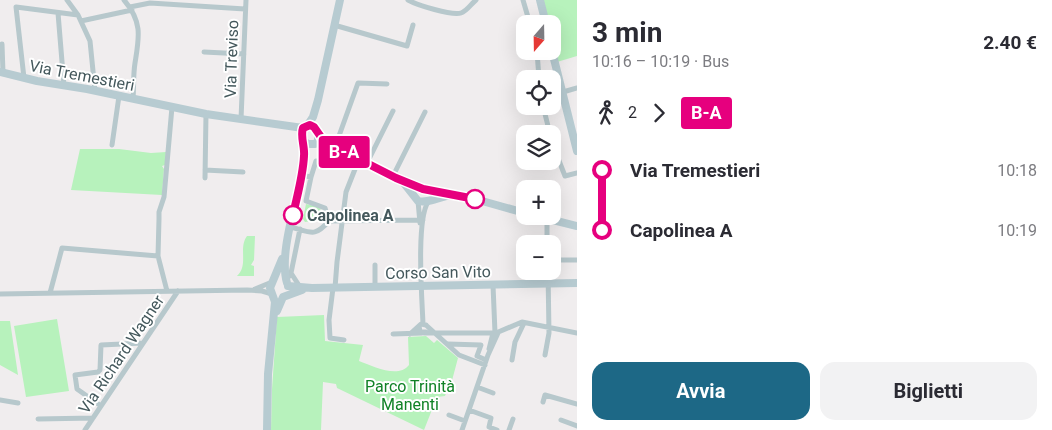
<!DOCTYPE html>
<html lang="it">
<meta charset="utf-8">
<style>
:root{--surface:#fff;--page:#f2f2f3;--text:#2b2b33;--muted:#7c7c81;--accent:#1d6886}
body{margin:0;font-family:Roboto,sans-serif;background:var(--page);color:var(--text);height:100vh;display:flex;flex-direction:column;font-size:19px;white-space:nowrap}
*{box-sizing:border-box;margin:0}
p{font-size:16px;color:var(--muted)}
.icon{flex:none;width:28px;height:28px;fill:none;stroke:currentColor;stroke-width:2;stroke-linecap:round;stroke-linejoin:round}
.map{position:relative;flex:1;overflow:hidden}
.details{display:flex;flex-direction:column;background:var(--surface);width:475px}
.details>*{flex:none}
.badge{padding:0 10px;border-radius:4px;font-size:18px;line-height:32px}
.needle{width:32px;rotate:200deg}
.controls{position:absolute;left:516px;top:15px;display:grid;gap:10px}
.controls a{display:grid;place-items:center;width:45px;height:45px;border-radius:10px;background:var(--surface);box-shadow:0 5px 20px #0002;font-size:25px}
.map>.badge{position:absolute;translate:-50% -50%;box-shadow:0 0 0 2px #fff}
.legs{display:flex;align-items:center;gap:8px;height:55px;padding:0 15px;font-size:16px}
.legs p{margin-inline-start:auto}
.summary{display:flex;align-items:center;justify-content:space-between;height:85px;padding:0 15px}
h1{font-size:28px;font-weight:700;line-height:38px}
.button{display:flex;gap:10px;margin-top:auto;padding:10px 15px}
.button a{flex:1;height:58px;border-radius:15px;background:var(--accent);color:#fff;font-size:20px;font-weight:700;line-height:58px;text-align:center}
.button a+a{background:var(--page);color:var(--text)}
ul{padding:0 15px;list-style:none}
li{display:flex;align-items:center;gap:18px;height:60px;font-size:19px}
li i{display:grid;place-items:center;width:8px;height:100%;margin:0 6px;background:currentColor}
li i::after{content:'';width:12px;height:12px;margin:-6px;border:4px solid;border-radius:50%;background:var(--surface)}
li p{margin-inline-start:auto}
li:first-child i{background:linear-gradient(#0000 50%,currentColor 0)}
li:last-child i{background:linear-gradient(currentColor 50%,#0000 0)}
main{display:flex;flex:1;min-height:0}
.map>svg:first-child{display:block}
.green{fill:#b7f2bc}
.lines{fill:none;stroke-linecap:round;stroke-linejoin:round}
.street{stroke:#b7c8cc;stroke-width:5}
.secondary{stroke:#b7cbd1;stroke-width:8}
.line-1-casing{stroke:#fff;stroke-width:11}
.line-1{stroke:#e6007e;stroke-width:8}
.stop-1-dot{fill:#fff;stroke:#e6007e;stroke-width:2.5}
.labels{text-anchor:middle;stroke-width:4;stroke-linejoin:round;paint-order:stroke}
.street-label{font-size:16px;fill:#44585c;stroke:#fff}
.stop-label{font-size:16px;font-weight:bold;fill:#44585c;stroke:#fff;text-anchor:start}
.park-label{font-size:16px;fill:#108226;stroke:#fff}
</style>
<main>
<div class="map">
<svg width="577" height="430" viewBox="0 0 577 430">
<rect width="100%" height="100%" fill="#f0edee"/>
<path class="green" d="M542 0H577V56L557 62 553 45 555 43 553 37 552 24H548Z
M80 149H119L151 153 166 152 165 165 162 166 164 169 162 195 71 190Z
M306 204 319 207 326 219 305 222 303 219Z
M247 236H255L254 260 251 265 254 266V276H237C249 265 238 248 247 236Z
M324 315 325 341 363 345 359 361C373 366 398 379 409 365L408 337 426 336 434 343 437 340 458 358 450 388H448L445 396 437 397 424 430 337 388 336 384 323 382 321 430H271L272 389 277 317Z
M57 319 69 391 26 397 14 326Z
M0 321H10L18 375 0 365Z"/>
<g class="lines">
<path class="street" d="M67 0 78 15 90 41 95 91
M124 0C143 22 139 38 135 63 133 75 134 87 133 99
M408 0C417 5 452 16 461 13 467 11 471 4 476 0
M523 0 530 24
M130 7 150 3 245 9
M58 13 64 86
M81 21 132 10
M334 25 407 46 413 25
M2 44 3 73
M537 51 539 79
M204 52 244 54
M24 78 16 7 78 15
M563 92 577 88
M543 106 550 134
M241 119 246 0
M552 143 565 176 577 173
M112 145 119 96
M335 147 358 83 387 84
M367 163 393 111
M205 170 243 172
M301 175 311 177 306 201 325 208 329 221
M393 176 425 112
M311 177 316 161
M205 178 206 114
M418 201 420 223
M547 218V244
M291 227C311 232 314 238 329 221L423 220
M552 260H577
M291 273 300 287
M287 279 291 273 300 229
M375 287V265
M333 288 329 320 330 338 344 340
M335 288 337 262 346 192 359 159
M255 289 272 282
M167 291 158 256 159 219V212L164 197 172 107
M50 293 62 248 158 256
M0 294 247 290 262 291 272 294
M423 324C422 298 416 221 428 202
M419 326 420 332H426
M427 326 459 355 485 365
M424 333H495L493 285
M496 333 522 322 577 333
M393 334 422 333
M410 334 421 324 426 325
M448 344 481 345 477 356 486 360
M489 349 493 333
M545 355 549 333 548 271
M512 360 515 342 524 323
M477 387 493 393
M0 400 18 403
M543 402 545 395 577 404
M101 406 77 389 75 375 98 372 100 370 101 345 143 343
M469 410 491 418 489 427 497 430
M449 415 465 421
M38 419 93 418
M561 420 577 426
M85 430 178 291
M462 430 488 355 498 333
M509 430 513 419"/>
<path class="secondary" d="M540 0 546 24
M552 51 577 151
M0 72 37 81 87 89 206 114 303 128
M307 126 313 117 318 100 340 0
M303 141 308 144H315L318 141V133
M403 180 423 189 475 199 525 213
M537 216 577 226
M287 283C278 252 299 197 303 163 305 152 303 143 302 132L305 127 312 126 321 137 333 146 403 182 418 201C429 204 441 195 455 195
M288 286 312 288 577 283
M277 311 283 297 302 290
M267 430 268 374 275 302 270 288 282 259"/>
</g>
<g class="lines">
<g class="line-1-casing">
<path id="line-1" d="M293 215C297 196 303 176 304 156 305 147 300 136 303 128L310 125 314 127 321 137 333 146 396 178 423 189 475 199"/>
</g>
<use href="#line-1" class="line-1"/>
</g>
<g class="stop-1-dot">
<circle cx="475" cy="199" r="9"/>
<circle cx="293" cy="215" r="9"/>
</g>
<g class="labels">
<g class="street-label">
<text transform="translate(231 59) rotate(-88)" y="6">Via Treviso</text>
<text transform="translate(82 75) rotate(11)" y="6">Via Tremestieri</text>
<text transform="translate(438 272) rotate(-1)" y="6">Corso San Vito</text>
<text transform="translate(121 354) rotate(-56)" y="6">Via Richard Wagner</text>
</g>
<g class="stop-label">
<text x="307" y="221">Capolinea A</text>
</g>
<g class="park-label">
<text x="410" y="392">Parco Trinità<tspan x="410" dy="18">Manenti</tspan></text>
</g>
</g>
</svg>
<div class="controls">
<a><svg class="needle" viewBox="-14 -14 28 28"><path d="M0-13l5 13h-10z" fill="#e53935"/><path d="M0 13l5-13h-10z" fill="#7c7c81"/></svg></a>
<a><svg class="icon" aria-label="locate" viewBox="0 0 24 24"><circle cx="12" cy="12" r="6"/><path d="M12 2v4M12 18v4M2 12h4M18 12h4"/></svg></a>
<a><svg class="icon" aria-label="layers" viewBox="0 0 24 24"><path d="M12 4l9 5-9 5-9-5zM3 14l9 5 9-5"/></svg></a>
<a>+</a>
<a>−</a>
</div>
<b class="badge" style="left:344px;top:152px;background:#e6007e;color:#fff">B-A</b>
</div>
<section class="details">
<div class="summary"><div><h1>3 min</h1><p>10:16 – 10:19 · Bus</p></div><b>2.40 €</b></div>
<div class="legs"><svg class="icon" aria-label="walk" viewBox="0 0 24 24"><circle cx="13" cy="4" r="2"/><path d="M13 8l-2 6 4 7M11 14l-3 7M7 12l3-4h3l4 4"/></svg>2<svg class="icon" aria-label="forward" viewBox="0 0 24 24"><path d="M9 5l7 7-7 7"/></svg><b class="badge" style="background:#e6007e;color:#fff">B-A</b></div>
<ul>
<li><i style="color:#e6007e"></i><b>Via Tremestieri</b><p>10:18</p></li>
<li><i style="color:#e6007e"></i><b>Capolinea A</b><p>10:19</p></li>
</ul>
<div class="button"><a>Avvia</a><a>Biglietti</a></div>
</section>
</main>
